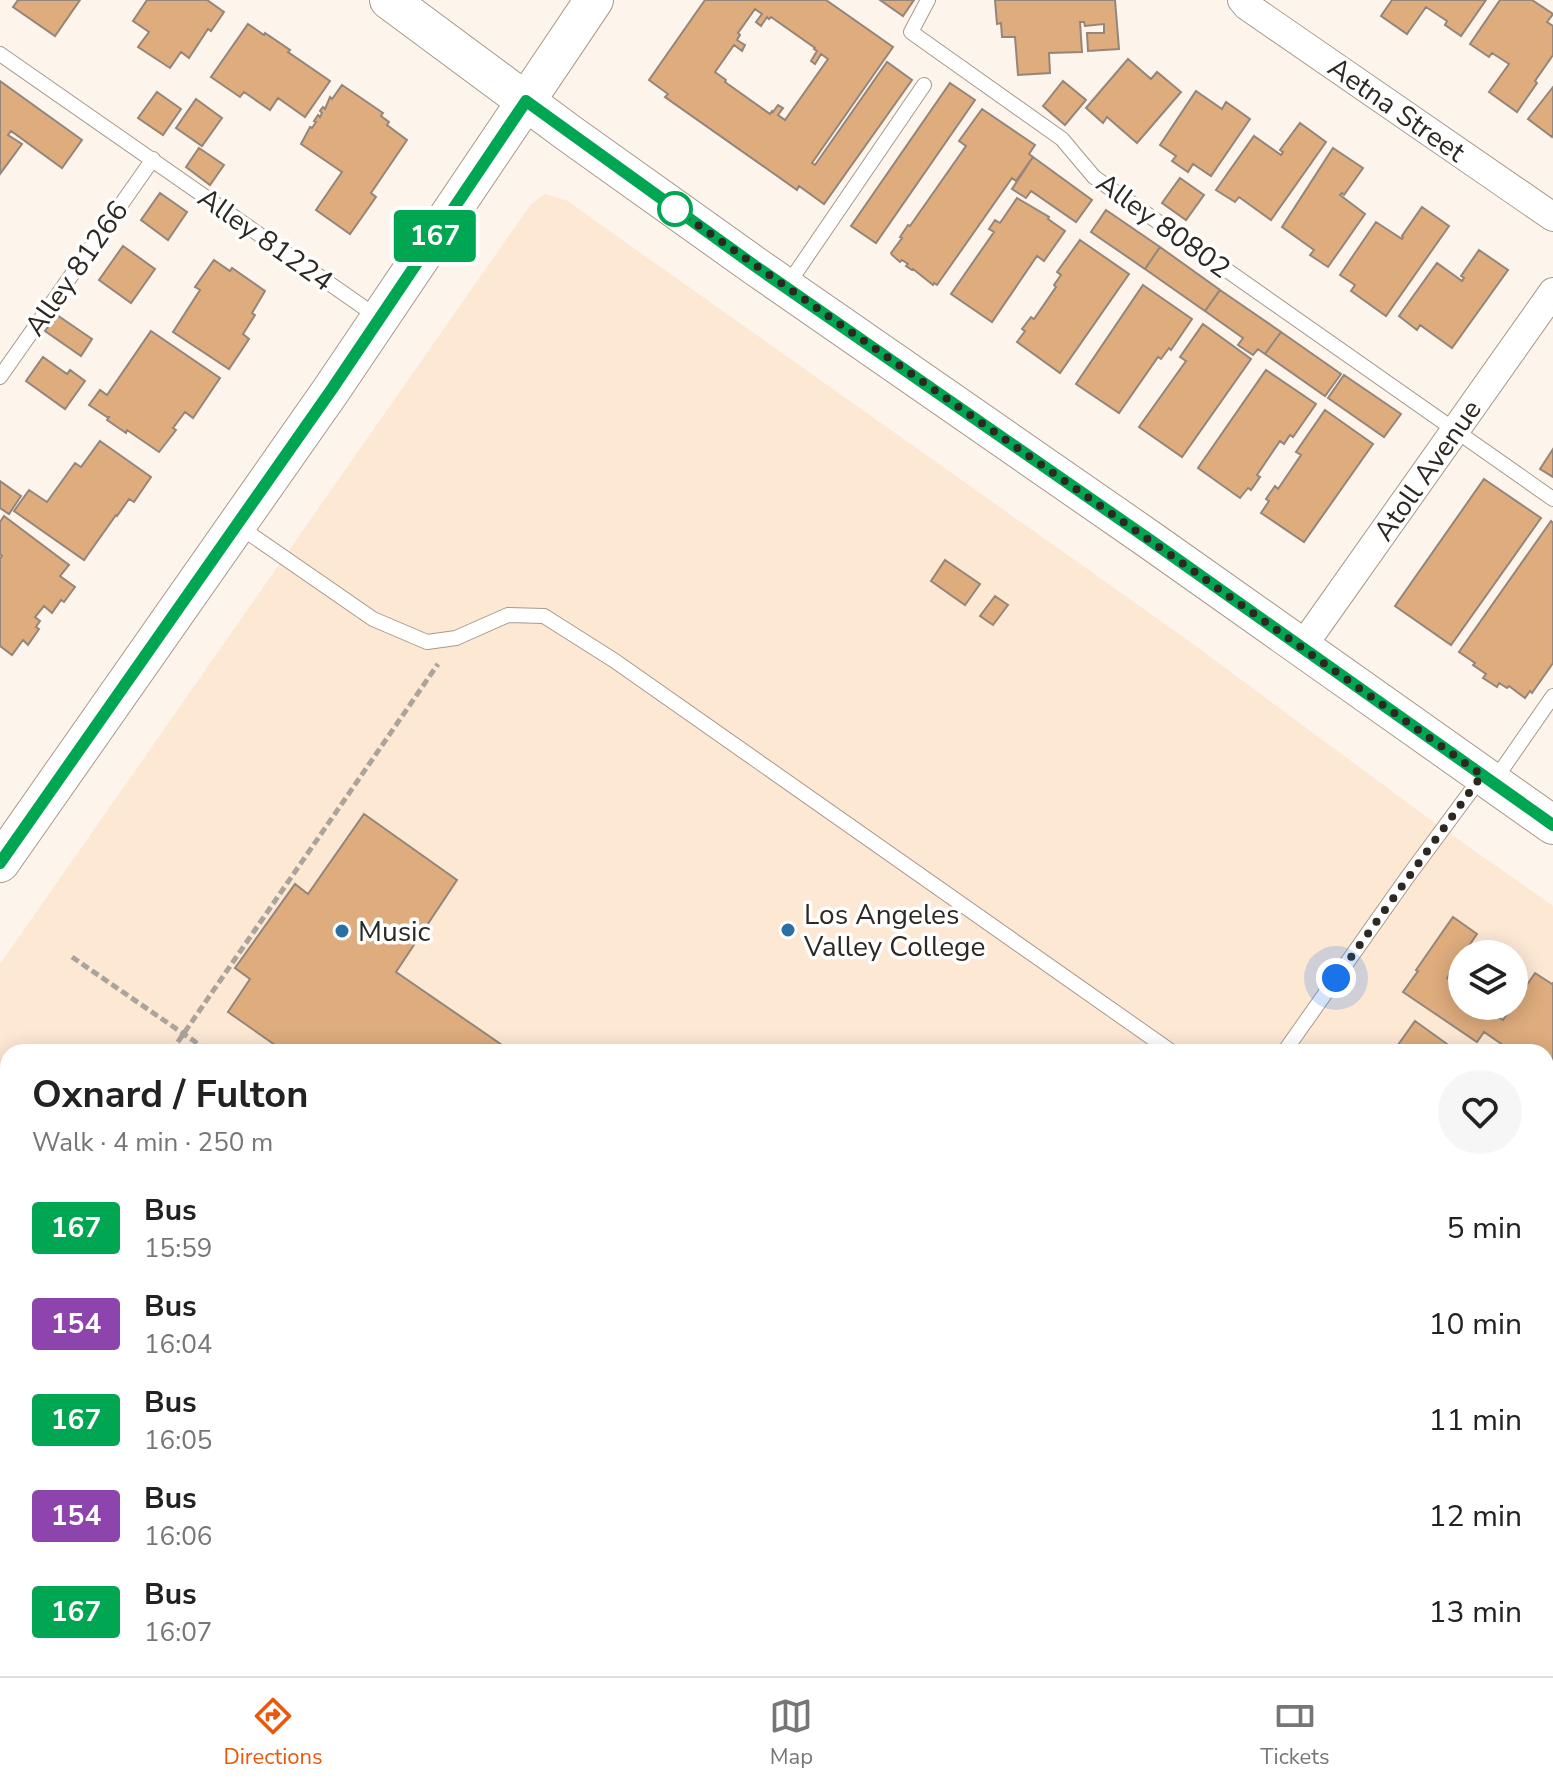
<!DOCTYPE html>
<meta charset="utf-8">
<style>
:root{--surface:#fff;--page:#f6f6f6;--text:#222;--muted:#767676;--line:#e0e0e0;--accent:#ea580c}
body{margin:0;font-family:"Nunito Sans",sans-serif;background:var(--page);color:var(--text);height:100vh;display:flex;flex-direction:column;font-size:30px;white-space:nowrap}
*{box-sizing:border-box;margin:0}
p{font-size:26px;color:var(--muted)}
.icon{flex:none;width:44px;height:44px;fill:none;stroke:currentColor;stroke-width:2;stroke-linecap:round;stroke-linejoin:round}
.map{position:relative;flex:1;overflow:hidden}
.panel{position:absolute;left:0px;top:1044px;width:1554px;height:632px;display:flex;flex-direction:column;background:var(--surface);border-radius:24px 24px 0 0;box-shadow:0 4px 20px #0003}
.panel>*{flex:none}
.badge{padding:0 16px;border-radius:6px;font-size:28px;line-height:52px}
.controls{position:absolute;left:1448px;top:940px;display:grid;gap:16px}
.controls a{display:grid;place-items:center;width:80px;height:80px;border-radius:50%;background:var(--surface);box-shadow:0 4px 20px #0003;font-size:40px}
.you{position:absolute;width:40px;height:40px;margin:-20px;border:6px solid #fff;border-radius:50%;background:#1a73e8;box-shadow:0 0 0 12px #1a73e833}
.map>.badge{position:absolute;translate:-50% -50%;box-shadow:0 0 0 4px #fff}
.round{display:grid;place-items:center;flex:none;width:84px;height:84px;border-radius:42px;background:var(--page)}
.summary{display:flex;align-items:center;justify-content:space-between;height:136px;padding:0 32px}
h1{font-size:38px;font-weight:700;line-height:60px}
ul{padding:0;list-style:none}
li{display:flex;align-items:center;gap:24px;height:96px;padding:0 32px}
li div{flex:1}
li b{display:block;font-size:30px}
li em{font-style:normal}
li .badge{min-width:88px;font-weight:700;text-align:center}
.menu{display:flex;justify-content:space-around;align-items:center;height:112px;border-top:2px solid var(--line);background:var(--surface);font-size:22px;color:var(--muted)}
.menu a{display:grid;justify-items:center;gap:4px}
.menu .active{color:var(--accent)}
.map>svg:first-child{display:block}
.built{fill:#fde8d4;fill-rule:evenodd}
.green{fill:#fce0c6}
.building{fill:#deac7d;stroke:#94867a;stroke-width:2;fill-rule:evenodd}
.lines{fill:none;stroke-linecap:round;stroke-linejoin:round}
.lane-casing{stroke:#a7998c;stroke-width:16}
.street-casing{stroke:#a7998c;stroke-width:30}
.secondary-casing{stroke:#a7998c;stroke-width:40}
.path{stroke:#aba49d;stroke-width:5;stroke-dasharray:8 4;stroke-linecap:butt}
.lane{stroke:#fff;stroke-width:14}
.street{stroke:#fff;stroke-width:28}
.secondary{stroke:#fff;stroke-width:38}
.line-casing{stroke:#fff;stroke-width:18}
.line{stroke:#00a651;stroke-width:12}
.walk{stroke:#2e2823;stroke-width:8;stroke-dasharray:0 14.4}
.stop-dot{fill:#fff;stroke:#00a651;stroke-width:4}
.poi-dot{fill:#2a70a5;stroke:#fff;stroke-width:3}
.labels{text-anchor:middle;stroke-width:7;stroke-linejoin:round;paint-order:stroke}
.street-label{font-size:28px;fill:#2e2823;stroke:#fff}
.poi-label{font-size:28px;fill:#2e2823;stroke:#fff;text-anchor:start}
</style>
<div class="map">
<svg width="1553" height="1676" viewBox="0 0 1553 1676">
<rect width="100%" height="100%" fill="#fdf4ec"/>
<path class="built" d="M545 194 566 200 1189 641 1424 815 1553 906V1676H0V964L531 204ZM1462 954H1514V1006H1462ZM8 1052H1546V1668H8Z"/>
<path class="green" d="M270 1668H421L432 1675 265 1676Z"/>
<path class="building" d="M18 0H80L55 36 13 7Z
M147 0H207L224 12 211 31 208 29 189 58 181 52 170 68 138 47 149 32 133 21Z
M705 0H826L893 47 812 163 815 165 887 62 912 80 824 204 799 186 797 190 665 97 668 94 649 80ZM755 9 762 14 756 22 761 26 767 17 769 19 771 17 815 48 814 49 817 51 811 61 815 64 821 54 828 59 785 120 778 115 783 108 778 105 773 112 772 111 770 114 725 82 726 80 715 72 734 45 742 51 745 45 737 40 740 35 738 33Z
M880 0H914L903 16Z
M995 0H1115L1119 49 1088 51 1087 33H1104V24L1085 26 1084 22H1080L1082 52 1049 53 1050 73 1018 75 1015 37H1002L1001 23 997 24Z
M1392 0H1486L1461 36 1445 25 1447 21 1426 7 1407 34 1381 16Z
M1500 0H1532L1553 14 1547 22 1553 26V55L1535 81 1537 83 1517 112 1489 92 1509 64 1492 53 1489 57 1470 44Z
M248 24 264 35 265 33 290 50 288 52 330 81 305 117 278 98 270 110 244 92 240 97 211 77Z
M1128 59 1151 79 1157 72 1181 92 1137 143 1107 117 1103 123 1086 108Z
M0 81 82 140 62 168 11 131 8 135 22 144 0 174Z
M1063 81 1086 100 1065 125 1043 106Z
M950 83 975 100 876 243 851 226Z
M342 85 383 113 381 116 389 122 387 125 407 140 371 193 376 197 350 234 316 210 342 172 301 144 310 127 312 128 316 122 314 121 318 115 320 117 322 113 320 111 323 107 325 109 330 97 332 99Z
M1553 87V135L1552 137 1528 119Z
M1196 91 1222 109 1226 102 1250 119 1211 176 1193 164 1188 172 1172 161 1176 156 1160 145Z
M157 92 181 109 163 135 138 118Z
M196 99 222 118 202 146 176 128Z
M982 109 1035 145 1029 154 1033 157 1016 181 1012 178 937 285 934 283 933 285 913 269 912 270 906 266 908 264 902 260 900 262 892 255 891 253 902 238 900 237 908 225 910 226 966 146 959 141Z
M1300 123 1326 142 1271 220 1239 197 1235 202 1216 190 1254 136 1281 155 1283 152 1280 150Z
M199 148 224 165 210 185 186 167Z
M1333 148 1363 168 1344 195 1342 193 1340 195 1365 214 1328 267 1310 255 1314 250 1282 227Z
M1033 157 1092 200 1076 222 1031 191 1026 198 1012 189Z
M1180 178 1204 195 1186 220 1162 203Z
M160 193 187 212 168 240 141 220Z
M1017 198 1049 217 1048 219 1065 231 1044 261 1037 256 992 322 951 294 994 232 989 229 995 220 1000 223Z
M1422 207 1449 226 1386 316 1351 291 1355 285 1340 275 1376 222 1402 239 1403 237 1402 236Z
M1106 210 1160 247 1145 269 1091 232Z
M1080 240 1129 274 1060 373 1017 342 1025 331 1022 329 1031 317 1034 319 1056 287 1054 285 1061 275 1057 272Z
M123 246 155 269 131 303 99 280Z
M1160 247 1220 290 1205 311 1145 269Z
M1479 250 1508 270 1452 348 1420 325 1417 330 1399 316 1437 263 1462 281 1464 278 1461 276Z
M214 260 230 271 232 268 265 291 252 313 255 315 243 334 249 339 229 369 173 332 200 290 195 287Z
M1143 285 1192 319 1171 350 1169 348 1161 359 1158 357 1119 413 1076 384Z
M1220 290 1281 332 1265 354 1258 349 1253 355 1238 345 1243 338 1205 311Z
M57 315 92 339 81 356 45 331Z
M1203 324 1251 359 1182 457 1139 427 1186 361 1180 357Z
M151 331 220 378 193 418 185 412 173 428 176 430 159 452 127 430 126 433 107 420 109 417H107L89 405 100 390 107 395Z
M1281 332 1341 374 1325 396 1265 354Z
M43 357 67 374 70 370 85 381 65 409 26 381Z
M1266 370 1316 404 1293 437 1290 435 1284 444 1280 441 1257 475 1260 477 1251 490 1248 488 1240 498 1198 468Z
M1344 375 1401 414 1384 437 1328 398Z
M1325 410 1373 444 1304 542 1261 513 1269 501 1266 499 1275 486 1278 489 1301 455 1296 452Z
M100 441 151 477 134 502 129 499 117 516 116 515 84 560 14 511 29 490 47 502 75 463 81 467Z
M1553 449V477L1540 469Z
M1484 479 1541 518 1451 645 1395 606Z
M0 481 21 496 9 514 0 508Z
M4 516 69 565 60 576 75 587 64 602 61 600 52 613 44 606 35 617 40 621 36 627 39 629 28 645 23 640 12 655 0 646V559L2 556 0 554V522Z
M1551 521 1553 523V663L1532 693 1530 691 1525 698 1509 686 1507 688 1499 683 1497 687 1483 678 1486 674 1473 665 1475 663 1459 652Z
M945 560 980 584 965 605 931 581Z
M995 596 1008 605 993 625 980 616Z
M364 814 457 880 396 972 505 1047 502 1052H285L228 1012 250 979 235 968 295 884 308 894Z
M1453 917 1477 934 1447 978 1462 989V1006H1487L1497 1013 1495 1015 1503 1020 1535 973 1552 984 1553 983V1080L1546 1075V1052H1513L1484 1032 1477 1042 1403 992 1418 971 1416 970Z
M1415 1021 1447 1044 1446 1046 1454 1052H1393Z
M1546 1226 1553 1231V1332L1546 1328Z
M0 1457 8 1463V1554L0 1548Z
M0 1570 8 1576V1668H60L71 1676H0Z
M97 1668H179L178 1670 187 1676H91Z
M197 1668H222L216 1676H192Z
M532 1668H712L724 1676H544Z"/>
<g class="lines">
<g class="lane-casing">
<path id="lane" d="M928 0 911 32 1062 139 1094 177 1553 499
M0 54 379 318
M786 287 924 85
M0 377 153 159
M237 525 373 619 427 642 456 638 508 615 544 616 615 661 1172 1052
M1494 781 1553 696
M1284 1052 1406 879 1482 776
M1546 1448 1553 1452
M1396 1668 1408 1676
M849 1676 855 1668
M1225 1676 1230 1668"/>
</g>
<g class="street-casing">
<path id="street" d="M1242 0 1247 6 1553 217
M1302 647 1553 292"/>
</g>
<g class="secondary-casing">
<path id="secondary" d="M389 0 570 134 755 266 1150 540 1553 825
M0 863 332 389 594 0"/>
</g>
<path class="path" d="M72 957 210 1052
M171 1052 438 664
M0 1298 8 1287
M1546 1341 1552 1332
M0 1361 8 1367
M443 1668 455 1676
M461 1676 466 1668
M1153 1676 1157 1668"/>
<use href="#lane" class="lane"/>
<use href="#street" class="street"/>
<use href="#secondary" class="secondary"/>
</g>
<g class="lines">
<g class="line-casing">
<path id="line" d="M0 863 332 389 526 101 755 266 1150 540 1553 825"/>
</g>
<use href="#line" class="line"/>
<path class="walk" d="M675 209 1175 558 1482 775 1336 978"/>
</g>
<circle class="stop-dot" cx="675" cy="209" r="16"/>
<g class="poi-dot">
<circle cx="788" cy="930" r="8"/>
<circle cx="342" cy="931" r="8"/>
</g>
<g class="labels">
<g class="street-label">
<text transform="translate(1397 109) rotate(35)" y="10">Aetna Street</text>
<text transform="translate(1164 225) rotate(36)" y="10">Alley 80802</text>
<text transform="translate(266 239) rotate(35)" y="10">Alley 81224</text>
<text transform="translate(76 268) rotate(-55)" y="10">Alley 81266</text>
<text transform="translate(1427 470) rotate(-55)" y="10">Atoll Avenue</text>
</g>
<g class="poi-label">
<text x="804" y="924">Los Angeles<tspan x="804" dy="32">Valley College</tspan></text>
<text x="358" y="941">Music</text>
</g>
</g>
</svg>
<div class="controls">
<a><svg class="icon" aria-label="layers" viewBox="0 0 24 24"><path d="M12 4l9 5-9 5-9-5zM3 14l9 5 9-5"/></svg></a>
</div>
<div class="you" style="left:1336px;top:978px"></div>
<b class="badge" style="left:435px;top:236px;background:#00a651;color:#fff">167</b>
<section class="panel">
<div class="summary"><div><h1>Oxnard / Fulton</h1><p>Walk · 4 min · 250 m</p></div><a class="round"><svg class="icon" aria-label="heart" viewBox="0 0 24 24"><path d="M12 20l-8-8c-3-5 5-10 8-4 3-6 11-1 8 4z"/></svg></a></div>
<ul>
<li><span class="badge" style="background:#00a651;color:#fff">167</span><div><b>Bus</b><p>15:59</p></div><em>5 min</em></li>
<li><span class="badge" style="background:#8e44ad;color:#fff">154</span><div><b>Bus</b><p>16:04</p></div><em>10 min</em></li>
<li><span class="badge" style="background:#00a651;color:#fff">167</span><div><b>Bus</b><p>16:05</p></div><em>11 min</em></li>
<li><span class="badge" style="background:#8e44ad;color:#fff">154</span><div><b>Bus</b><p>16:06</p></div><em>12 min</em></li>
<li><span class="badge" style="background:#00a651;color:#fff">167</span><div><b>Bus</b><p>16:07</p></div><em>13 min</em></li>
</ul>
</section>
</div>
<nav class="menu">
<a class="active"><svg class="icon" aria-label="directions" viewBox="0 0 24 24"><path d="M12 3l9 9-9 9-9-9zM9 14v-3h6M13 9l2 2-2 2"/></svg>Directions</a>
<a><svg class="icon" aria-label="map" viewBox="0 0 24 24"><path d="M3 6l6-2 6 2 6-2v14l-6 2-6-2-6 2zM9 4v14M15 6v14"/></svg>Map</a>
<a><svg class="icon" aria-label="tickets" viewBox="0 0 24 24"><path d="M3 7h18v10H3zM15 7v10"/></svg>Tickets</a>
</nav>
